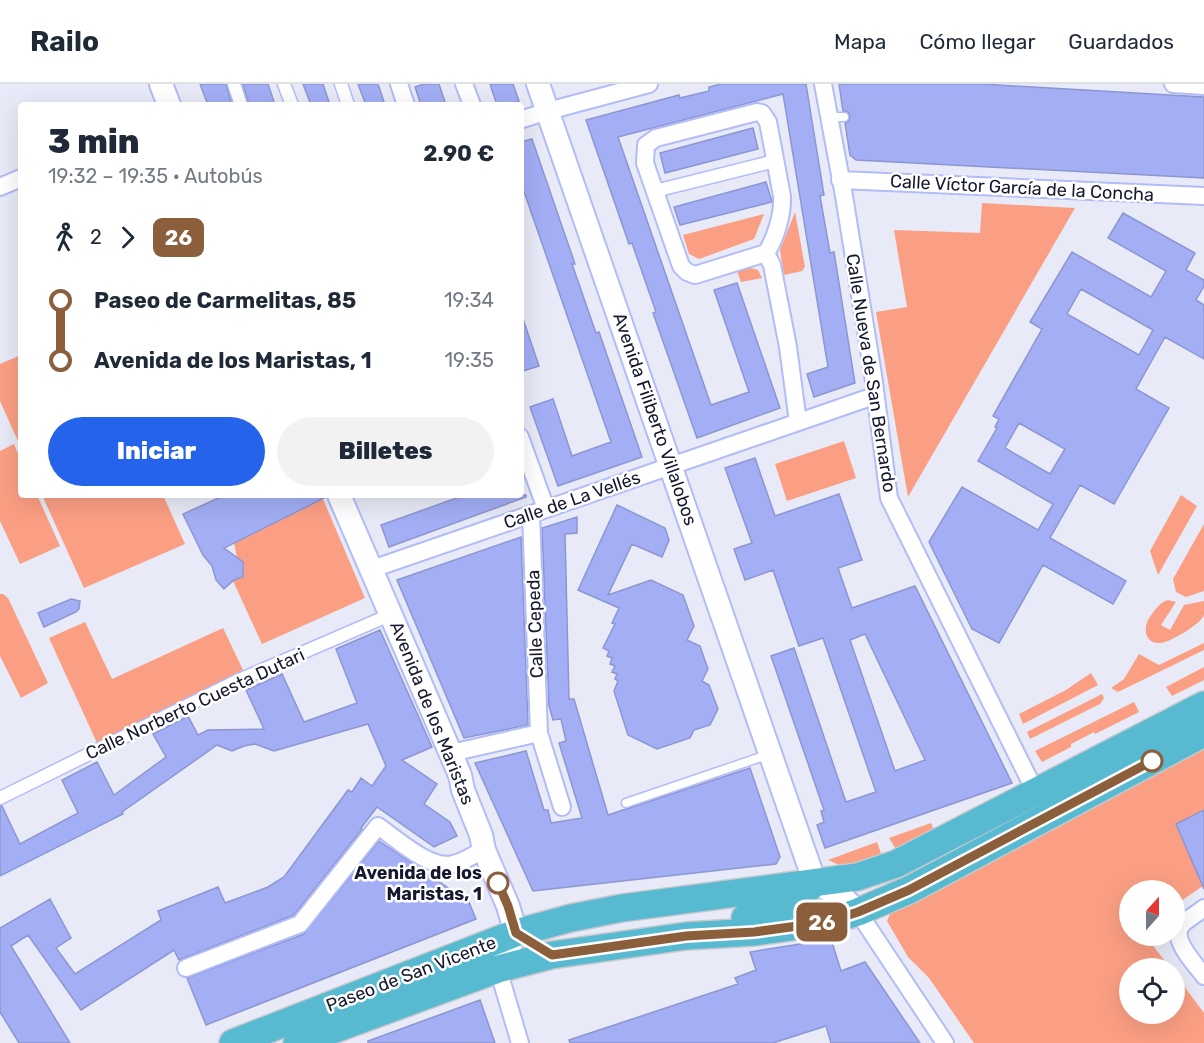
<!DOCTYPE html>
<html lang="es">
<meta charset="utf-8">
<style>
:root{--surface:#fff;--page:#f2f2f3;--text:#1f2937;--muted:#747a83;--line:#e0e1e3;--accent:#2563eb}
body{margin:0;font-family:Rubik,sans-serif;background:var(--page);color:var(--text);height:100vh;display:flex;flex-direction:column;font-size:22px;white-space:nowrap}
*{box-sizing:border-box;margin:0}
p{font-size:20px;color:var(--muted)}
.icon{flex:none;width:33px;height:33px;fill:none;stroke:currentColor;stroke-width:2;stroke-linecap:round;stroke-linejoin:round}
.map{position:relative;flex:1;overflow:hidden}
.sheet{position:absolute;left:18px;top:18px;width:506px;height:396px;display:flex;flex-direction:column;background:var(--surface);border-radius:6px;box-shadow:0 6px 24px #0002}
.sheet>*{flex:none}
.badge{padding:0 12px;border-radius:9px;font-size:21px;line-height:39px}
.needle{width:39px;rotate:21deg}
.tools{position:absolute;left:1119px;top:796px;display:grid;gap:12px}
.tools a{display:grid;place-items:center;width:66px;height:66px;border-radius:50%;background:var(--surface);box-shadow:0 6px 24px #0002;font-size:30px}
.map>.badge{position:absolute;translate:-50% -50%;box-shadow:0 0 0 3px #fff}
.legs{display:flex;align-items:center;gap:9px;height:66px;padding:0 30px;font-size:20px}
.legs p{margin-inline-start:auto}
.head{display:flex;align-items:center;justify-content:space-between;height:102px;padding:0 30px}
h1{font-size:33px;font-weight:800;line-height:45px}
.action{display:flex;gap:12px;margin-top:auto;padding:12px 30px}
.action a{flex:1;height:69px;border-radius:36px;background:var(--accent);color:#fff;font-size:24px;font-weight:800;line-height:69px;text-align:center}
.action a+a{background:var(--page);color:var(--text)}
ul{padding:0 30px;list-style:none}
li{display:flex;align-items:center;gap:21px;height:60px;font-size:22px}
li i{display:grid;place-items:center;width:9px;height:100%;margin:0 8px;background:currentColor}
li i::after{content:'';width:15px;height:15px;margin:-8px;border:4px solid;border-radius:50%;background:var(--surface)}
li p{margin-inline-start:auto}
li:first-child i{background:linear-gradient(#0000 50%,currentColor 0)}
li:last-child i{background:linear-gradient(currentColor 50%,#0000 0)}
header{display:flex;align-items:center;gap:36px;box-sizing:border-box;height:84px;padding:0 30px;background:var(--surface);border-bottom:2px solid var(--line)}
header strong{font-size:28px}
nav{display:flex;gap:33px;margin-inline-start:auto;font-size:21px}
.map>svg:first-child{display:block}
.green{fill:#fb9f84}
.building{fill:#a3aef5;stroke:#8c96d1;stroke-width:1.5;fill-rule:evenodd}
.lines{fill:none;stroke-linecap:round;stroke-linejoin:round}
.service-casing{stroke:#b1bcf9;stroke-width:11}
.pedestrian-casing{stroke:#b1bcf9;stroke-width:15}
.minor-casing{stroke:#b1bcf9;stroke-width:20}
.secondary-casing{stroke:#b1bcf9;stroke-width:26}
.trunk-casing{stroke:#c7c8cd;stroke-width:30}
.service{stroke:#fff;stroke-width:8}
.pedestrian{stroke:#fff;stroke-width:12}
.minor{stroke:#fff;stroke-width:16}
.secondary{stroke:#fff;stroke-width:22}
.trunk{stroke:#58bad0;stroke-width:27}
.line-1-casing{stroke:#fff;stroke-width:14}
.line-1{stroke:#8b5e3c;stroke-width:9}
.stop-1-dot{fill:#fff;stroke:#8b5e3c;stroke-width:3}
.labels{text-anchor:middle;stroke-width:5;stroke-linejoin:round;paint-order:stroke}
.street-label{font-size:18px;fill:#15182e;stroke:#fff}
.stop-label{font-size:18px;font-weight:bold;fill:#15182e;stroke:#fff;text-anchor:end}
</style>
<header>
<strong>Railo</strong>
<nav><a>Mapa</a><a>Cómo llegar</a><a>Guardados</a></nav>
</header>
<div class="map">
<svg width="1204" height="959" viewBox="0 0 1204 959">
<rect width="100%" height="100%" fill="#e8eaf7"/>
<path class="green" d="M982 119 1075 124 908 413 876 228 907 223 894 146 980 149Z
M795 128 805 183 802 187 784 191 780 166Z
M764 130 754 155 699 175 689 170 683 151Z
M744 184H751L758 186 762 194 741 198 737 187Z
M21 271V364L0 317V280Z
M844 357 856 394 787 417 775 380Z
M14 360 21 377V411H37L60 462 20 480 0 437V367Z
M42 411H163L185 460 84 504Z
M1181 411 1197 422 1158 491 1150 467Z
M323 415 365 514 262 560 233 497 243 493V478L237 474 234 459Z
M1204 440V507L1186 513 1176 508 1173 495Z
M0 510H3L8 514 48 599 21 614 0 572Z
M1168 516 1176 518 1161 541 1170 546 1184 521 1204 517C1204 521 1204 527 1204 531 1201 540 1169 559 1160 559 1146 560 1143 546 1148 536 1153 528 1160 518 1168 516Z
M85 538 112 595 223 544 243 586 97 659 49 554Z
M1204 559V566L1118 608 1111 604 1124 595 1139 570 1159 581Z
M1204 583V596L1172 612 1166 603Z
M1091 589 1098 601 1023 640 1019 630 1066 606Z
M1102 610 1104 614 1100 620 1030 655 1027 648Z
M1134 618 1139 628 1095 650 1094 648 1071 660V663L1042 678 1035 667Z
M1204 657V726L1176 740 1203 802 1175 821 1174 807H1130V852H1155L1154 863 1171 885H1130V930H1174L1175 890 1204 929V959H974L929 894 908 873 887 837 892 825Z
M931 739 935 749 897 767 889 754Z
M877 758 883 775 844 783 828 776Z"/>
<path class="building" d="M200 0H226L232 21H208Z
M243 0H268L275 21H249Z
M303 0H323L330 21H311Z
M358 0H378L385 21H366Z
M424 0H439L446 21H421L415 3Z
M490 0H513L519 17 509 21H497Z
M721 0H806L824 111 820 112 830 169 834 168 855 299 814 313 807 290 828 283 783 10 618 53 711 321 749 308 714 206 737 199 780 324 697 354 653 229 656 228 632 159 629 160 586 36 679 11 680 14 709 7V3Z
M839 0H981L1204 13V94L856 76 850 71 845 39 849 37 850 32 848 28 843 27Z
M753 44 758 65 665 89 660 69Z
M532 55 575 180H572L596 249 599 248 642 373 558 402 530 323 553 315 572 372 611 358 520 96V58Z
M766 98 772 118 680 141 674 123Z
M1123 129 1195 169 1186 186 1204 196V202L1196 216 1204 221V275L1165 253 1136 305 1169 324 1114 420 1080 401 1050 454 1126 497 1113 520 1043 481 999 559 972 545 929 458 962 403 1038 446 1053 420 978 377 997 344 995 343 999 335 993 332 1042 245 1030 238 1072 168 1151 213 1166 187 1108 154ZM1081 205 1153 246 1139 271 1067 230ZM1019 339 1065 365 1050 390 1005 364Z
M520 235H523L539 282 520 288Z
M755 374 775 432 839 410 862 476 838 484 852 524 915 502 1012 699 825 764 817 741 824 738 821 727 824 726 771 572 794 564 846 718 876 708 823 554 799 562 773 486 745 496 734 465 752 459 725 384ZM865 550 925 676 895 687 850 556Z
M225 411H326V413L224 464 243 478V493L234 496 224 505 216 496 212 482 203 471 183 430Z
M465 411H526V413L389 463 381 441Z
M617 421 665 444 669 456 662 473 632 460 608 511 651 496 683 511 694 542 687 556 700 562 708 585 702 597 709 601 718 625 710 641 694 646 690 654 657 665 628 651 614 607 618 597 615 595 617 590 612 588 615 582 610 580 612 574 607 572 609 567 603 564 615 540 612 539 619 524 578 506Z
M577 433V449L565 450 569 615H574L608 731 750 684 780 773 776 780 533 807 475 679 526 667 544 726H548L551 739 582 734 559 659 566 657 561 635 553 636 549 622 542 444Z
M521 453 528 641 464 654 397 496Z
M71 515 80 517 79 525 76 528 44 543 38 529Z
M380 546 432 663 402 676 437 700 424 720 450 738 457 752 434 763 377 723 361 744 362 745 294 831 179 876 174 866 81 926 28 851 11 862 70 959H19L0 928V844L50 815 71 854 56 864 75 890 161 836 158 827 218 803 225 819 268 803 284 793 348 706 352 708 361 694 372 702 386 682 368 640 274 667 255 660 244 662 232 667 217 661 122 728 123 730 0 792V722H2L20 760 78 729 62 696 97 678 114 711 166 673 153 650 188 632 198 651 208 646 264 645 246 606 282 590 304 638 357 619 336 565Z
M1204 726V805L1176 740Z
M379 757 469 818 476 835 206 941 187 894 304 850Z
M831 855 841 887 865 878 920 959H831L826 942 773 959H570L569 956 738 900 735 894 756 886 750 868Z
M480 916 495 959H368V957Z"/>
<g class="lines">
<g class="service-casing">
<path id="service" d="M829 33H844
M626 719 770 670"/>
</g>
<g class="pedestrian-casing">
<path id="pedestrian" d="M234 0 241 21
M284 0 292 21
M341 0 348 21
M655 107 775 77
M0 714 239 596 392 530"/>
</g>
<g class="minor-casing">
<path id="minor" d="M399 0 406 21
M464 0 472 21
M823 0 844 112 873 291 889 414 1039 715
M1173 0 1204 2
M757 28 762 29 768 38 782 112C783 129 776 154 766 169L695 191 687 188 681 182 645 79 646 61 656 54Z
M520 36 548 27 649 0
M840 96 1204 112
M0 103 21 94
M766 169 772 181 788 263 798 338
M520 353 546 425
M531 430 539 649 562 723
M372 485 874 312
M451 669 539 649
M1204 824C1197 830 1186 835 1181 842 1171 856 1196 881 1204 892
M858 828 945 959
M186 884 300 840 378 742C397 755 430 786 453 780 464 778 474 770 484 766
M498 885 520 959"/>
</g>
<g class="secondary-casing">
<path id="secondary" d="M161 0 169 21
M538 0 815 799 840 811 858 828
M339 411 460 691 463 706 481 751 484 766 508 822 516 849 498 885"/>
</g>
<g class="trunk-casing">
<path id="trunk" d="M745 834 779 826 796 815 815 799
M233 959 516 849 571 834 622 824 857 793 896 780 1204 621
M297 959 498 885 552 871 686 852 754 848 827 838 858 828 909 806 1204 649"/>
</g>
<use href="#service" class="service"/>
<use href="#pedestrian" class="pedestrian"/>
<use href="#minor" class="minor"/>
<use href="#secondary" class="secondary"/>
<use href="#trunk" class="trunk"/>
</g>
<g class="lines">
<g class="line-1-casing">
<path id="line-1" d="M498 799 508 822 516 849 552 871 686 852 754 848 827 838 858 828 909 806 1152 677"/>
</g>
<use href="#line-1" class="line-1"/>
</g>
<g class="stop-1-dot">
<circle cx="1152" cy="677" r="10"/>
<circle cx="498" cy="799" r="10"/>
</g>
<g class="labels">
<g class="street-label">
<text transform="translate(1022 104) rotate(3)" y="6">Calle Víctor García de la Concha</text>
<text transform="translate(871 289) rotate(81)" y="6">Calle Nueva de San Bernardo</text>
<text transform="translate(655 335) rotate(71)" y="6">Avenida Filiberto Villalobos</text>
<text transform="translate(572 416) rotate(-19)" y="6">Calle de La Vellés</text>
<text transform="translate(535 540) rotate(-92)" y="6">Calle Cepeda</text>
<text transform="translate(195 620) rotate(-25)" y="6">Calle Norberto Cuesta Dutari</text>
<text transform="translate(432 629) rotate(68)" y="6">Avenida de los Maristas</text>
<text transform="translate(411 890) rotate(-21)" y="6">Paseo de San Vicente</text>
</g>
<g class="stop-label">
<text x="482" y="795">Avenida de los<tspan x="482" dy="21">Maristas, 1</tspan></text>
</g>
</g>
</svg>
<div class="tools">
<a><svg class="needle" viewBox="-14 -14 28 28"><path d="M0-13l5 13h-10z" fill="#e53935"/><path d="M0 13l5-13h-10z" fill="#747a83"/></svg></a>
<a><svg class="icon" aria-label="locate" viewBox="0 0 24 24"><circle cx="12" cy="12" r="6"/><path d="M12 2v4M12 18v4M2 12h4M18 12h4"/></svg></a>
</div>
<b class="badge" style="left:822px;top:838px;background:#8b5e3c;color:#fff">26</b>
<section class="sheet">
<div class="head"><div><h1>3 min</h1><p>19:32 – 19:35 · Autobús</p></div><b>2.90 €</b></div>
<div class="legs"><svg class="icon" aria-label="walk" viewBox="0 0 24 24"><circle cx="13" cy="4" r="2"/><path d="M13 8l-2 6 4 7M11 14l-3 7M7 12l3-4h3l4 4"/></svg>2<svg class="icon" aria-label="forward" viewBox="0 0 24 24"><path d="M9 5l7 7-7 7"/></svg><b class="badge" style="background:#8b5e3c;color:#fff">26</b></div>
<ul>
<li><i style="color:#8b5e3c"></i><b>Paseo de Carmelitas, 85</b><p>19:34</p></li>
<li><i style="color:#8b5e3c"></i><b>Avenida de los Maristas, 1</b><p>19:35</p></li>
</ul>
<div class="action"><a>Iniciar</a><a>Billetes</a></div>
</section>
</div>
